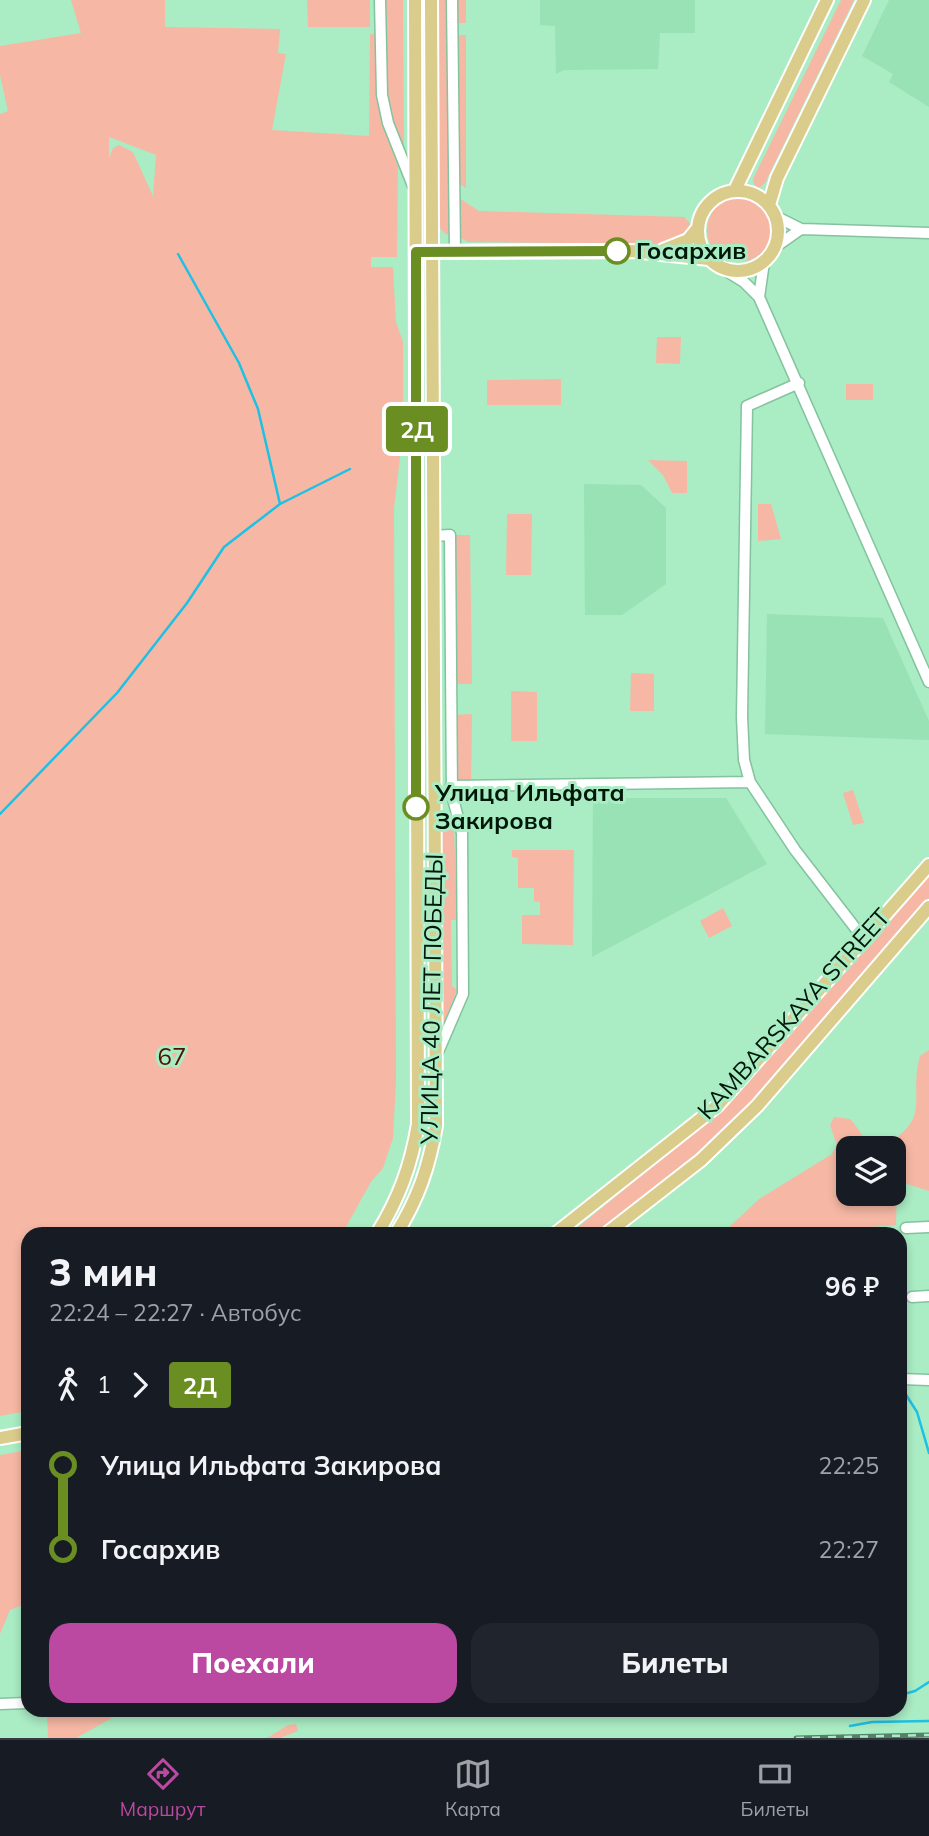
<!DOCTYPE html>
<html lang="ru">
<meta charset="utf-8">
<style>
:root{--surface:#171b24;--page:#20242c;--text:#f1f3f6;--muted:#9ea1a6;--line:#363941;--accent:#bb48a1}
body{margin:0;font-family:Mulish,sans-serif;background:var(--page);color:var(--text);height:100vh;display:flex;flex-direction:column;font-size:26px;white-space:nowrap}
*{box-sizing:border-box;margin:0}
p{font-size:23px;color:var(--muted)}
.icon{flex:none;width:38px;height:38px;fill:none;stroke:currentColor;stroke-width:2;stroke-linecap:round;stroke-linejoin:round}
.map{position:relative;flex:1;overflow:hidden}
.sheet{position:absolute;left:21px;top:1227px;width:886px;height:490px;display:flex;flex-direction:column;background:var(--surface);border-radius:21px;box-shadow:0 4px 10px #0003}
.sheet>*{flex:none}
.badge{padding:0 14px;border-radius:5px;font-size:24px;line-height:46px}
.tools{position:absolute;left:836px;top:1136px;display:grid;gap:14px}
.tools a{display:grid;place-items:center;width:70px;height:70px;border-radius:14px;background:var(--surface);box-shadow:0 4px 10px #0003;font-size:35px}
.map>.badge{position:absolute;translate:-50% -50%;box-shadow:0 0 0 4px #fff}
.legs{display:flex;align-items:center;gap:10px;height:77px;padding:0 28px;font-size:23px}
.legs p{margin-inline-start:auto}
.summary{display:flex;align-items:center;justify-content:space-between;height:119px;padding:0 28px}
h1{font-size:38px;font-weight:800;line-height:52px}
.button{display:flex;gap:14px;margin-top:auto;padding:14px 28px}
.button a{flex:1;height:80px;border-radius:21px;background:var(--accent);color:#fff;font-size:28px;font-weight:800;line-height:80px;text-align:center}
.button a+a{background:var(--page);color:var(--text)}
ul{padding:0 28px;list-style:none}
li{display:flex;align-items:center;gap:24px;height:84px;font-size:26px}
li i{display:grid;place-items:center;width:10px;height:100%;margin:0 9px;background:currentColor}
li i::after{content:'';width:18px;height:18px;margin:-9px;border:5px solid;border-radius:50%;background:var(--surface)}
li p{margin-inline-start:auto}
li:first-child i{background:linear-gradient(#0000 50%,currentColor 0)}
li:last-child i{background:linear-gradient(currentColor 50%,#0000 0)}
.tabs{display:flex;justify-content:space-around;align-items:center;height:98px;border-top:2px solid var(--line);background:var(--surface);font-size:19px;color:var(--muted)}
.tabs a{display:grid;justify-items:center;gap:4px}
.tabs .active{color:var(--accent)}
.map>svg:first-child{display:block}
.built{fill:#98e2b6}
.green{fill:#f6b8a5;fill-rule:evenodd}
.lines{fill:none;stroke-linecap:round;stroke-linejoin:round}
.stream{stroke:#1ec1e4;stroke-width:2.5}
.minor-casing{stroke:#83c39d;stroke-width:13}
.major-casing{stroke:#fff;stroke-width:16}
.minor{stroke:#fff;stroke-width:10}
.major{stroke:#dacc8b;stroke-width:12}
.rail-casing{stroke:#558267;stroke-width:5}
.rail{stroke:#aaecc4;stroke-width:2.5;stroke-dasharray:8;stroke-linecap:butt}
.line-1-casing{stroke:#fff;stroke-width:16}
.line-1{stroke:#6b8e23;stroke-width:10}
.stop-1-dot{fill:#fff;stroke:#6b8e23;stroke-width:3.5}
.labels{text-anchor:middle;stroke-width:6;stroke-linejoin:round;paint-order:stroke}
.stop-label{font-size:24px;font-weight:bold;fill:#00180a;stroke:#aaecc4;text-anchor:start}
.street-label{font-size:24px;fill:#00180a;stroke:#aaecc4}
.park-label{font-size:24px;fill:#4f1200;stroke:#aaecc4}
</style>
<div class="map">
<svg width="929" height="1738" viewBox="0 0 929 1738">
<rect width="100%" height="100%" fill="#aaecc4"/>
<path class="built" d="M540 0H695V33H660L658 69 564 70 556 74 555 26 540 25Z
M889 0H929V107L889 82 893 74 862 56Z
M584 484 641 485 666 508V584L622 615H585Z
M767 614 883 618 929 721V740L765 734Z
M593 798H726L767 864 592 957Z"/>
<path class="green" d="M71 0H165V27L280 29 278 53 286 54 272 130 369 136 370 34 377 35 398 160 397 257H371V267H393L396 322 403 342V432L394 508 396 1080 393 1138 383 1168 371 1182 342 1234H28V1411L0 1416V114L8 111 0 75V46L81 33ZM109 137 156 155 153 196 133 152 119 145 113 148 109 159Z
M307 0H370V27H308Z
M380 0H403L404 158 388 123Z
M437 0H448L450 237 441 230 438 221Z
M456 0H466V23H456Z
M841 0H854L765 183 758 189 753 182 754 177Z
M457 35H466V188L458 183Z
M707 230a32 32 0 1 1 64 0a32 32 0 1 1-64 0Z
M459 198 479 211 684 217 690 223 689 231 665 244 468 242 459 237Z
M657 337H681L680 364 656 363Z
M561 379V405H487V380Z
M846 384H873V400H846Z
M648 460 687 461V493H672L663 475Z
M758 504H771L781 539 758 541Z
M507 514H532L531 575H506Z
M450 535H470L472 684H451Z
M631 673 654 674V711H630Z
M511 691 537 692V741H511Z
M472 714 471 786H452V715Z
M853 790 864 823 853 825 843 793Z
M440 818H451L454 827 457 920H451L452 986 457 990 442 1028Z
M512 850H574L573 945 522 944V915H540V902L534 901V888H518V858L512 857Z
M929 876V898L746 1109 722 1133 595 1234H570L734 1099Z
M723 908 732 926 709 938 700 921Z
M929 1050V1191L907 1184 897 1186 896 1225 857 1228 840 1234H722L759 1199 832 1154 837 1145 830 1125 834 1117 850 1119C868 1138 865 1156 896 1138 929 1114 909 1095 920 1056ZM894 1148V1194H849V1148Z
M28 1450V1603L10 1610 0 1634V1455Z
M47 1710H102L112 1718 76 1738H48Z
M296 1724 298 1731 280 1738H267L288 1725Z"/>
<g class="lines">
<path class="stream" d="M178 254 239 363 258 409 280 504
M0 814 117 693 187 603 224 547 280 504 350 469
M900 1390H903L917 1412 929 1453
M900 1695 915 1691 929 1682
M850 1726 872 1722 929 1721"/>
<g class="minor-casing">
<path id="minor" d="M380 0 382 95 388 123 413 186
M452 0 455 251
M775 216 801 229 929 233
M774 248 801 229
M723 269 744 282 759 297 929 682
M759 297 764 262
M799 383 747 406 742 717 744 760 750 782 795 850 863 938
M432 536 450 535 452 795 462 833 463 994 438 1052
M451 786 750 782
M906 1228 929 1227
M912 1297 929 1296
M900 1379 929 1380
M0 1704 28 1703"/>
</g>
<g class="major-casing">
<path id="major" d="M735 190 827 0
M698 231a40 40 0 1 1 80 0a40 40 0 1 1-80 0Z
M769 205 777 178 864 0
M663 250 688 240 697 229
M423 252 632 251 709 259
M377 1234C399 1198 411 1166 418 1124L415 0
M396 1234C418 1199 429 1167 436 1126L431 0
M555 1234 717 1106 929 865
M606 1234 701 1160 757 1106 929 907
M0 1438 28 1433"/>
</g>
<use href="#minor" class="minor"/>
<use href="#major" class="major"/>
<g class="rail-casing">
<path id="rail" d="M796 1738 929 1735"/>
</g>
<use href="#rail" class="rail"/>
</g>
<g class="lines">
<g class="line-1-casing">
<path id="line-1" d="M416 807V252L617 251"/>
</g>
<use href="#line-1" class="line-1"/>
</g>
<g class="stop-1-dot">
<circle cx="617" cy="251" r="12"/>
<circle cx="416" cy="807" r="12"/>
</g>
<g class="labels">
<g class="stop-label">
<text x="636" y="259">Госархив</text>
<text x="435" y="801">Улица Ильфата<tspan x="435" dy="28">Закирова</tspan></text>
</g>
<g class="street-label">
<text transform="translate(432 999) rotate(-89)" y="8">УЛИЦА 40 ЛЕТ ПОБЕДЫ</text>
<text transform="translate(794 1014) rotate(-48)" y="8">KAMBARSKAYA STREET</text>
</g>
<g class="park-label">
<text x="172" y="1065">67</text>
</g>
</g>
</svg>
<div class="tools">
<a><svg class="icon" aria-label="layers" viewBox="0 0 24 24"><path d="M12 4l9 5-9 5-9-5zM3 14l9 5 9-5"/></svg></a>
</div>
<b class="badge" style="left:417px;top:429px;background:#6b8e23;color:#fff">2Д</b>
<section class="sheet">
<div class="summary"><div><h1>3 мин</h1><p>22:24 – 22:27 · Автобус</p></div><b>96 ₽</b></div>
<div class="legs"><svg class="icon" aria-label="walk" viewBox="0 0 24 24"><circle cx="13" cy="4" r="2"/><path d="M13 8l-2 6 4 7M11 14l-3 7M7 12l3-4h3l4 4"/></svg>1<svg class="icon" aria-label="forward" viewBox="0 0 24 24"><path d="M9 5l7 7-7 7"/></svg><b class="badge" style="background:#6b8e23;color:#fff">2Д</b></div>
<ul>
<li><i style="color:#6b8e23"></i><b>Улица Ильфата Закирова</b><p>22:25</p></li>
<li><i style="color:#6b8e23"></i><b>Госархив</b><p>22:27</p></li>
</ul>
<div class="button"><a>Поехали</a><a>Билеты</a></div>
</section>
</div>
<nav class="tabs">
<a class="active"><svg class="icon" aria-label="directions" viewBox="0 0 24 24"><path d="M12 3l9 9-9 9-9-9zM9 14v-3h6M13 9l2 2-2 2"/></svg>Маршрут</a>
<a><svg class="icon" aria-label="map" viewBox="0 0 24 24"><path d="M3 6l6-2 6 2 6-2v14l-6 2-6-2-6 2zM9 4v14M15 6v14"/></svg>Карта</a>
<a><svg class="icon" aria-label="tickets" viewBox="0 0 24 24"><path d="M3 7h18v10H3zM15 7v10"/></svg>Билеты</a>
</nav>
